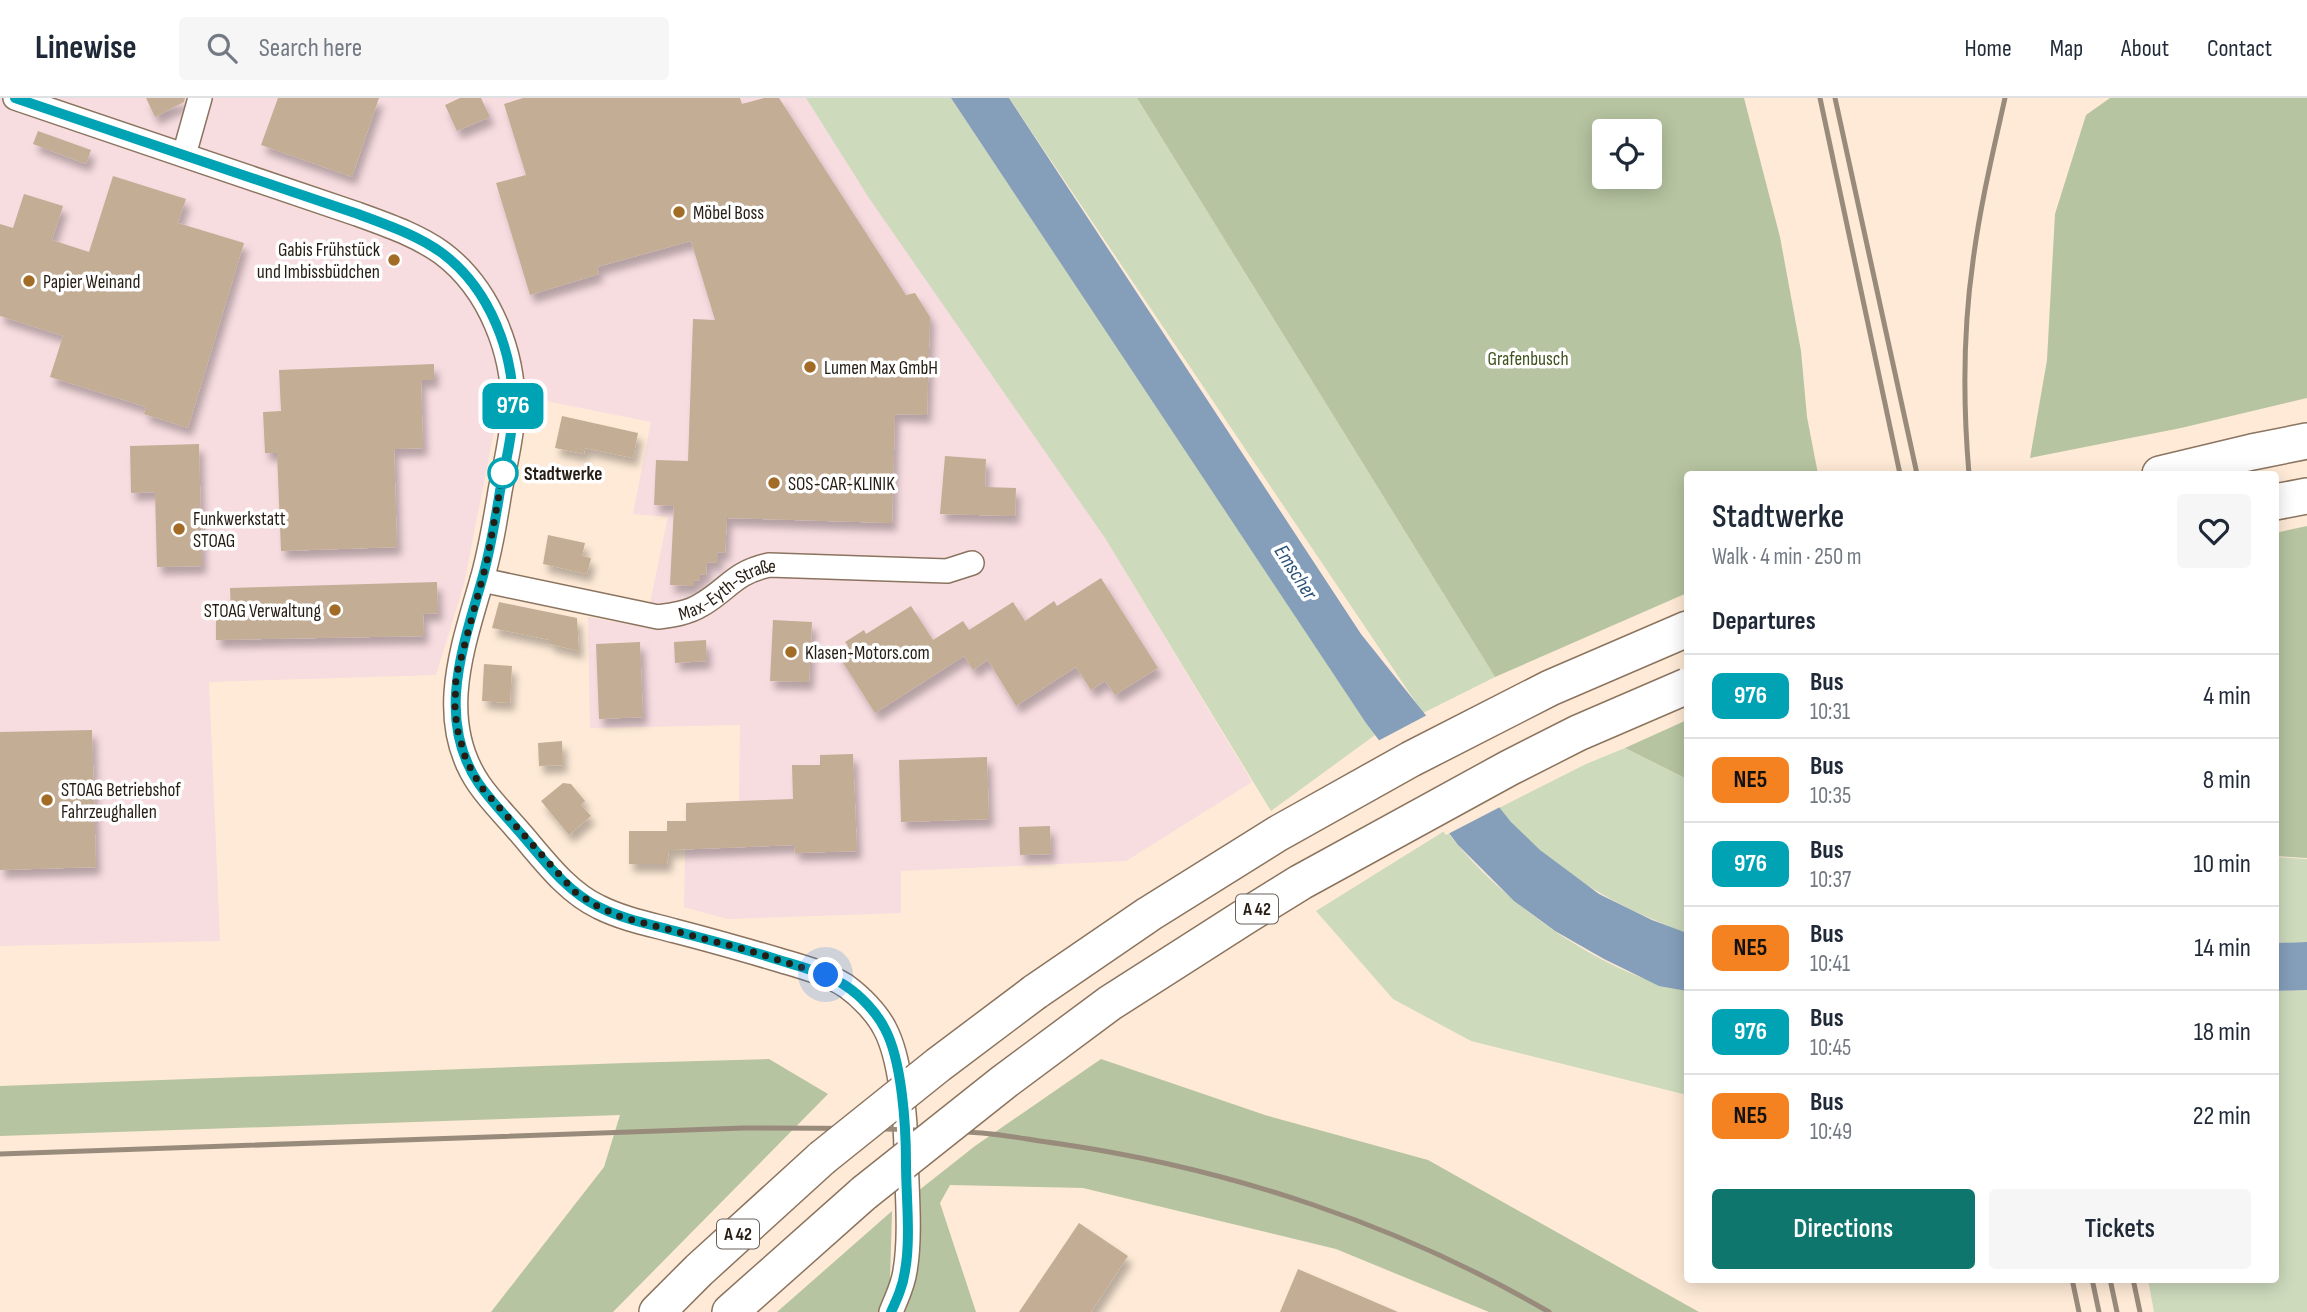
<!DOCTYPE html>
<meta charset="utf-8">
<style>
:root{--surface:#fff;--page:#f6f6f7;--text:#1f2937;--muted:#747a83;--line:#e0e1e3;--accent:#0f766e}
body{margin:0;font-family:"Sofia Sans Condensed",sans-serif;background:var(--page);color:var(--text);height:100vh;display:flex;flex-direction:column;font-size:26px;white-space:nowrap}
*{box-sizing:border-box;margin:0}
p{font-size:23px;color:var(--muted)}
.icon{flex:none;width:38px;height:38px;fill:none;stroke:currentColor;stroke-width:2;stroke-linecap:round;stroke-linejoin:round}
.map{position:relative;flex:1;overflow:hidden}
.details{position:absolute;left:1684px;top:373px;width:595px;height:812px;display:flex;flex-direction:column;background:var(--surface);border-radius:7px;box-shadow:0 4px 18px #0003}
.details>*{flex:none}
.badge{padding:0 14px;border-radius:10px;font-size:24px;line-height:46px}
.fabs{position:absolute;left:1592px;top:21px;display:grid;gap:14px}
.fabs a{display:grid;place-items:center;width:70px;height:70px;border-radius:7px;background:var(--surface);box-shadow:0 4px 18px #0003;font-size:35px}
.you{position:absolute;width:35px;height:35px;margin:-18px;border:5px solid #fff;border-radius:50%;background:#1a73e8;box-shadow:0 0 0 10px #1a73e833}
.map>.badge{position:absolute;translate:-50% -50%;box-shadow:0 0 0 4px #fff}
h2{padding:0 28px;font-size:26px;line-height:63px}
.round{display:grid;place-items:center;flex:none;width:74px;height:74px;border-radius:7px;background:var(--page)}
.overview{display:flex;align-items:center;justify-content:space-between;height:119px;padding:0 28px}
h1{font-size:33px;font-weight:600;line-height:52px}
.cta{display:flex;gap:14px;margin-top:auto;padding:14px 28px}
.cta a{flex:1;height:80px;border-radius:7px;background:var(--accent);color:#fff;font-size:28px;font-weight:600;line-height:80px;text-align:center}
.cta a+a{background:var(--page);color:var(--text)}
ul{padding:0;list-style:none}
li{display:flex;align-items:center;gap:21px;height:84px;padding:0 28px;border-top:2px solid var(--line)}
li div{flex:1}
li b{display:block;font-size:26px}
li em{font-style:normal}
li .badge{min-width:77px;font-weight:700;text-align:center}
header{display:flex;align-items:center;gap:42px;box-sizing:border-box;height:98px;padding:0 35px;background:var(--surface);border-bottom:2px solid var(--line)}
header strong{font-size:33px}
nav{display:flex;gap:38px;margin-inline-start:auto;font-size:24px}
.search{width:490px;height:63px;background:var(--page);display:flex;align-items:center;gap:18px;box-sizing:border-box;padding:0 24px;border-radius:7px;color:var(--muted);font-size:26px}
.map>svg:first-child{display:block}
.commercial{fill:#f7dce0}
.green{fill:#cddabc}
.forest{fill:#b6c4a1;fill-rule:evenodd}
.water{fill:#859fbb}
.pier{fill:#feead6}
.building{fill:#c3ad94;filter:url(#shadow)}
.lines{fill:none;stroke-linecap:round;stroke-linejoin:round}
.minor-casing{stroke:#8b745f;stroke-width:26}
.highway-casing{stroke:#8b745f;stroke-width:38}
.minor{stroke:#fff;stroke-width:23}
.highway{stroke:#fff;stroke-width:35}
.rail{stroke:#998b7c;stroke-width:5}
.highway-bridge-casing{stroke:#8b745f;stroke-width:38;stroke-linecap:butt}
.highway-bridge{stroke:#fff;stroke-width:35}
.line-casing{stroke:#fff;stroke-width:16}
.line{stroke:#00a3b4;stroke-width:10}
.walk{stroke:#261d14;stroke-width:7;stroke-dasharray:0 12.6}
.poi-dot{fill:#a26c26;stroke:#fff;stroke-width:2.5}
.stop-dot{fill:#fff;stroke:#00a3b4;stroke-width:3.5}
.labels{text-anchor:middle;stroke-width:7;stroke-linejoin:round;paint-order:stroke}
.shield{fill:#fff;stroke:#67615a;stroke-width:2}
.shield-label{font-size:18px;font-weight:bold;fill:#261d14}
.poi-label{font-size:19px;fill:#261d14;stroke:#fff;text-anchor:start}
.park-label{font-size:19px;fill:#40521d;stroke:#fff}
.stop-label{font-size:19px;font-weight:bold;fill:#261d14;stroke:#fff;text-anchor:start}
.street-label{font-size:19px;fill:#261d14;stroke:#fff}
.water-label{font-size:21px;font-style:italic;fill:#2a527a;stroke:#fff}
</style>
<header>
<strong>Linewise</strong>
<div class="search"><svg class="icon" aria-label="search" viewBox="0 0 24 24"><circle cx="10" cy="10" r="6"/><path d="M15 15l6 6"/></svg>Search here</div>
<nav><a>Home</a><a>Map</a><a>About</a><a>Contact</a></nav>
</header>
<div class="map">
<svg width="2307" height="1214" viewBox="0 0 2307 1214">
<defs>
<filter id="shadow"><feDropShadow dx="4.5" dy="8" stdDeviation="3.5" flood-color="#0004"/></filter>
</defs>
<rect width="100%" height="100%" fill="#feead6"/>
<path class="commercial" d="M0 0H806L860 85 1105 440 1252 684 1126 763 901 773V815L727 821 684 809 686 705 739 703 740 627 590 630 588 519 645 529 668 419 633 416 651 324 541 302 497 289 498 313 464 486 436 577 209 584 220 843 0 848Z"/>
<path class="green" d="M806 0H951L1375 637 1271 713 1105 440 869 100Z
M1009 0H1137L1495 579 1423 615Z
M1625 650 1687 681V835C1616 809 1547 770 1499 710L1586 666Z
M1446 732C1498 802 1601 876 1687 893V997L1471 943 1393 901 1316 813Z
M2275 759 2307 761V844L2275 845Z
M2307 892V1214H2154L2148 1181H2275V893Z"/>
<path class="forest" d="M1137 0H1744L1780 139 1801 253 1807 319 1818 376H1687V495L1495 579ZM1605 33H1650V79H1605Z
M2110 0H2307V300L2181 330 2030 360 2047 262 2055 116 2086 17Z
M2307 428V760L2275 758V435Z
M1687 622V681L1625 650Z
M769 961 828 996 613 1214H491L604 1069 620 1017 0 1038V988L625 965Z
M1101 961 1265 1017 1428 1062 1699 1214H1489L1336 1151 1083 1090 950 1087 940 1105 976 1214H899L918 1093 975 1048Z
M892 1113 890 1183 879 1214H777Z"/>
<path class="water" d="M951 0H1009L1361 536 1511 724 1540 752 1599 796 1652 822 1687 835V893L1659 888 1604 861 1555 833 1514 803 1458 747 1366 625Z
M2307 844V892L2275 893V845Z"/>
<path class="pier" d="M1429 616 1502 708 1446 737 1376 644Z"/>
<path class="building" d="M146 0H185L184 4 155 19Z
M278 0H379L352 79 261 47Z
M460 0H481L490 19 457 33 445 7Z
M523 0H740L742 6 764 0H779L906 197 915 195 930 219 927 317 895 316 892 425 727 420 725 455 718 454V465L707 464 706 477 700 476V483L694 482V488L670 487 674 408 654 407 656 362 688 363 693 221 715 222 691 143 597 169 599 176 530 197 496 85 526 77 504 6Z
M38 33 91 52 86 66 33 46Z
M113 78 186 101 178 125 244 145 188 330 144 316 146 309 50 279 63 238 0 218V126L13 130 24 96 63 108 52 142 89 154Z
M434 266V282H421L423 350 394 351 397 449 281 453 277 355H265L263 314 281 313 279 272Z
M562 318 638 335 633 360 585 350 584 356 555 350Z
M199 346 202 468 157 469 155 394 131 395 130 348Z
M945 358 986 361 985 389 1016 390 1015 418 940 416Z
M548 437 585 445 582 458 591 460 587 476 543 466Z
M1101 480 1158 570 1115 597 1105 583 1091 592 1076 569 1016 608 988 562 973 572 964 558 875 615 837 555 848 548 845 544 864 532 866 536 911 508 933 542 963 523 969 532 1013 504 1025 523 1054 503 1057 508Z
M437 484 438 515 423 516 424 538 216 542V514H231L230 490Z
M499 504 577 520 579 553 550 546V542L492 530Z
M773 522 812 524 809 584 770 583Z
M706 542 707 563 675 565 674 544Z
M640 544 643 619 599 621 596 546Z
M484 566 512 568 510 605 482 603Z
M92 632 96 769 0 772V634Z
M562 643 563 667 539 668 538 645Z
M853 656 857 753 795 755 794 747 669 752 667 766H629V733H667V723H686V705L793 701 792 667H820V657Z
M987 659 989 721 901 724 899 662Z
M563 685 571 686 585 703 581 707 591 718 569 737 541 703Z
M1050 728 1051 756 1020 757 1019 729Z
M1079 1125 1128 1158 1091 1214H1019Z
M1298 1171 1398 1214H1280Z"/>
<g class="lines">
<g class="minor-casing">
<g id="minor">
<path d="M15 0 357 116C387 127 417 137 442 155 490 191 515 256 513 315 512 340 505 367 500 393 495 424 490 455 481 485 462 551 436 623 479 686 490 702 504 716 516 730 541 758 565 793 599 809 623 821 649 826 675 833 710 842 745 852 779 862 802 869 826 875 846 888 860 898 877 915 885 931 901 961 906 1023 906 1058 907 1094 911 1139 905 1173 903 1188 896 1201 891 1214"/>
<path d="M184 57 200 0"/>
<path id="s1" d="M482 482 658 519C673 517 688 515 701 507 729 491 733 475 769 467L947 473 972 465"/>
</g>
</g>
<g class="highway-casing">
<path id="highway" d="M2160 376 2252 354 2307 343
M2275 404 2307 398
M1035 894 1149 816 1277 736 1411 661 1550 590 1687 531
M657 1214 699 1172 822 1060
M730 1214 864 1095"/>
</g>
<use href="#minor" class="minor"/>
<use href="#highway" class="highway"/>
<path class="rail" d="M1820 0 1900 376
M1835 0 1917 376
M1969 376C1963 306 1963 233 1973 163 1980 108 1993 54 2005 0
M0 1056 744 1030C823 1030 903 1030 982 1035 1008 1037 1035 1043 1061 1046 1231 1071 1400 1127 1549 1214
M2072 1181 2079 1214
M2092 1181 2099 1214
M2110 1181 2117 1214
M2133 1181 2140 1214"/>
<g class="highway-bridge-casing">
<path id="highway-bridge" d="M822 1060 938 967 1035 894
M864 1095 1005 983 1110 905 1246 818 1301 784 1509 670 1578 635 1687 588"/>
</g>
<use href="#highway-bridge" class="highway-bridge"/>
</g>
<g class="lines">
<g class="line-casing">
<path id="line" d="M15 0 358 116C387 127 417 137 442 155 490 191 515 256 513 315 512 340 505 367 500 393 495 424 490 455 481 485 462 551 436 623 479 686 490 702 504 716 516 730 541 758 565 793 599 809 623 821 649 826 675 833 710 842 745 851 779 862 802 869 826 875 846 888 861 898 877 915 885 931 902 963 906 1028 906 1065 906 1099 911 1140 905 1173 903 1188 897 1201 891 1214"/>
</g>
<use href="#line" class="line"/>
<path class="walk" d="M503 375 487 463 456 579 455 610 457 630 466 662 481 689 575 794 597 808 621 819 747 852 826 877"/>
</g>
<g class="poi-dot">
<circle cx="679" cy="114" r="7"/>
<circle cx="394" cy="162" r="7"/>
<circle cx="29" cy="183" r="7"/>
<circle cx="810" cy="269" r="7"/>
<circle cx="774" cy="385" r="7"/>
<circle cx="179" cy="431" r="7"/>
<circle cx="335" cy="512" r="7"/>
<circle cx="791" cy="554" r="7"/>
<circle cx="47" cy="702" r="7"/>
</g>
<circle class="stop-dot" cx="503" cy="375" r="14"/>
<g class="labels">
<g class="shield">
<rect x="1236" y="796.5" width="42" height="29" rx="5"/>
<rect x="717" y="1121.5" width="42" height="29" rx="5"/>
</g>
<g class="shield-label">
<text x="1257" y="817">A 42</text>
<text x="738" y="1142">A 42</text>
</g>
<g class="poi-label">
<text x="693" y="121">Möbel Boss</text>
<text x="380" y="158" text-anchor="end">Gabis Frühstück<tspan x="380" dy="22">und Imbissbüdchen</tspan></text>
<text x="43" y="190">Papier Weinand</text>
<text x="824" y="276">Lumen Max GmbH</text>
<text x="788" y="392">SOS-CAR-KLINIK</text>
<text x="193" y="427">Funkwerkstatt<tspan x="193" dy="22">STOAG</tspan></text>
<text x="321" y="519" text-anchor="end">STOAG Verwaltung</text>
<text x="805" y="561">Klasen-Motors.com</text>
<text x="61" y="698">STOAG Betriebshof<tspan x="61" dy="22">Fahrzeughallen</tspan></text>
</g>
<g class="park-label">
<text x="1528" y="267">Grafenbusch</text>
</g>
<g class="stop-label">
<text x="524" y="382">Stadtwerke</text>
</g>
<g class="street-label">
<text dy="7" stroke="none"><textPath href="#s1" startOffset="256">Max-Eyth-Straße</textPath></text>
</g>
<g class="water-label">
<text transform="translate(1296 474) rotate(57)" y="7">Emscher</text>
</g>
</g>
</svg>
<div class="fabs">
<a><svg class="icon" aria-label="locate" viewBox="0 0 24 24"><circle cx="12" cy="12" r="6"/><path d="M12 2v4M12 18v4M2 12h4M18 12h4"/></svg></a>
</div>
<div class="you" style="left:826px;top:877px"></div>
<b class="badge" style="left:513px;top:308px;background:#00a3b4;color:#fff">976</b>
<section class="details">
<div class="overview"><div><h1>Stadtwerke</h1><p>Walk · 4 min · 250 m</p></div><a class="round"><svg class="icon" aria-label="heart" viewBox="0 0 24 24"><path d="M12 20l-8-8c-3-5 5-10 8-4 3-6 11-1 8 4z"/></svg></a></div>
<h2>Departures</h2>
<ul>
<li><span class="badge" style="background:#00a3b4;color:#fff">976</span><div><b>Bus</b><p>10:31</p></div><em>4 min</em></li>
<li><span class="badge" style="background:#f58220;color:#111">NE5</span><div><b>Bus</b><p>10:35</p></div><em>8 min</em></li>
<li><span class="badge" style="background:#00a3b4;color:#fff">976</span><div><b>Bus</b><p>10:37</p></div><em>10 min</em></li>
<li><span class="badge" style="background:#f58220;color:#111">NE5</span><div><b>Bus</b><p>10:41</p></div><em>14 min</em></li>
<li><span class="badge" style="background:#00a3b4;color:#fff">976</span><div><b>Bus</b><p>10:45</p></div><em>18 min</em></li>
<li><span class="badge" style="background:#f58220;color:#111">NE5</span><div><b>Bus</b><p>10:49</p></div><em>22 min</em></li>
</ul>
<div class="cta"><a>Directions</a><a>Tickets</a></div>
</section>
</div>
